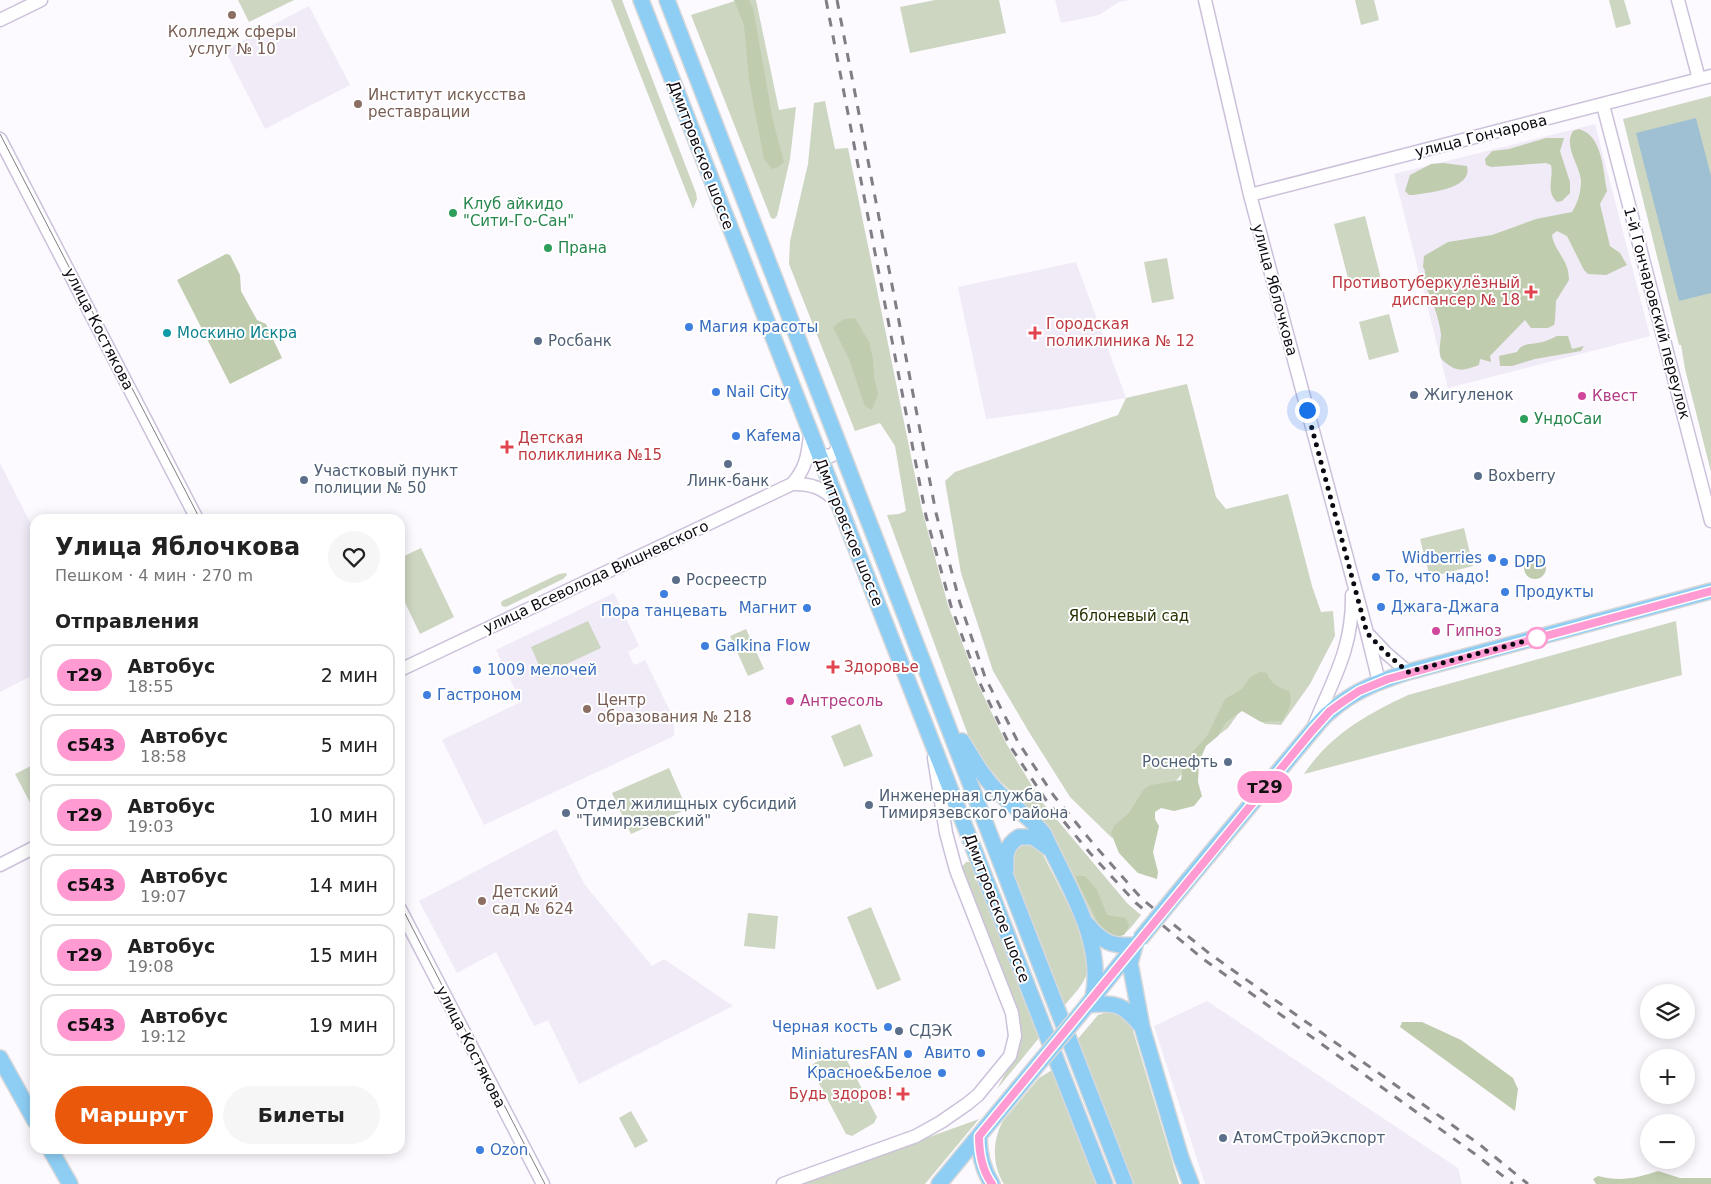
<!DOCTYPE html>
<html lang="ru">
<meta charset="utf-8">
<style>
:root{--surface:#fff;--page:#f6f6f6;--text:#222;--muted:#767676;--line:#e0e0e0;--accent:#ea580c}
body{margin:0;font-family:"DejaVu Sans",sans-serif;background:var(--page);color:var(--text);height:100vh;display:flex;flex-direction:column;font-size:19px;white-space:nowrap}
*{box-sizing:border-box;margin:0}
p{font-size:16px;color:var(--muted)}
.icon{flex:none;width:28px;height:28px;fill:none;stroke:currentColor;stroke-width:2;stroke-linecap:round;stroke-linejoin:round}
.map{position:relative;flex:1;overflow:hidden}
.panel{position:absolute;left:30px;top:514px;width:375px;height:640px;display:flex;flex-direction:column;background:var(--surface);border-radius:15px;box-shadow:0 2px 12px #0003}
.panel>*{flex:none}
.badge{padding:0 10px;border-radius:16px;font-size:18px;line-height:32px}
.controls{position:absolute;left:1640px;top:984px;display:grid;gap:10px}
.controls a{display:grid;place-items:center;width:55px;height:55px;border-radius:50%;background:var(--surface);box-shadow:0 2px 12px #0003;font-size:25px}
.you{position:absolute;width:25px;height:25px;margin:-12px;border:4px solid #fff;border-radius:50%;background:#1a73e8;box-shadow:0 0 0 8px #1a73e833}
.map>.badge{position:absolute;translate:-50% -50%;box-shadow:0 0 0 2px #fff}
h2{padding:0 25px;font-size:19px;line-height:45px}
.round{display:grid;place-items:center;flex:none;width:52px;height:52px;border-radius:26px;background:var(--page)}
.head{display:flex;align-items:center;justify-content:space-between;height:85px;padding:0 25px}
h1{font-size:24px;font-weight:700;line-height:38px}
.cta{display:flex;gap:10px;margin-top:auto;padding:10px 25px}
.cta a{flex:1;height:58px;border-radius:30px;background:var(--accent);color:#fff;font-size:20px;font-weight:700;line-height:58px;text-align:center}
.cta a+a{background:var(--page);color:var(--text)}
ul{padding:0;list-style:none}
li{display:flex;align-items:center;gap:15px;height:62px;margin:0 10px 8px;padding:0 15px;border:2px solid var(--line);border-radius:15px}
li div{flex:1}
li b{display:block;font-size:19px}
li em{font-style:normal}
li .badge{min-width:55px;font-weight:700;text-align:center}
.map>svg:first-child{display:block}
.built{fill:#f1ebf8}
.green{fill:#cdd6c1}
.forest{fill:#bfccad}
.water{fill:#9fbfd3}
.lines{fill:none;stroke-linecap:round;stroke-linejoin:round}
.minor-casing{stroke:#ccc1da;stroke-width:15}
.major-casing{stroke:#d8d8d9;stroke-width:18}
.minor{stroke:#fff;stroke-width:12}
.major{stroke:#8ecef5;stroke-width:15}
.tram{stroke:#807d84;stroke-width:1}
.rail{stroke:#807d84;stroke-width:3;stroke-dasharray:9 9;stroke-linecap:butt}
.major-bridge-casing{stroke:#d8d8d9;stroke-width:18;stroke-linecap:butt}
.major-bridge{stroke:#8ecef5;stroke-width:15}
.line-casing{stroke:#fff;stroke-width:11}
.line{stroke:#ff9ad2;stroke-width:8}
.walk{stroke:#0d0912;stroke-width:5;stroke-dasharray:0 9}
.education-dot{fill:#8d6e63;stroke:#fff;stroke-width:2}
.leisure-dot{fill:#2e9e5b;stroke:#fff;stroke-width:2}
.health-dot{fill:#e0444e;stroke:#fff;stroke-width:2}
.shop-dot{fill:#3f7fe0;stroke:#fff;stroke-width:2}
.culture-dot{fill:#0f9aa8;stroke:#fff;stroke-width:2}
.service-dot{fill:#5c6f8a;stroke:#fff;stroke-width:2}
.hotel-dot{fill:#d1479c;stroke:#fff;stroke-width:2}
.stop-dot{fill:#fff;stroke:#ff9ad2;stroke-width:2.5}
.labels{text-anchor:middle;stroke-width:4;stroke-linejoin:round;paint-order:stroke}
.education-label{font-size:15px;fill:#785e54;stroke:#fff;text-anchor:start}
.street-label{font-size:15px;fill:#0d0912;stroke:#fff}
.leisure-label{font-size:15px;fill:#27864d;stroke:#fff;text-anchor:start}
.health-label{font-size:15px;fill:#be3a42;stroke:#fff;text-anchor:start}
.shop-label{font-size:15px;fill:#366cbe;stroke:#fff;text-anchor:start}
.culture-label{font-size:15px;fill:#0d838f;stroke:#fff;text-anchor:start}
.service-label{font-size:15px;fill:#4e5e75;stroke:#fff;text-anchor:start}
.hotel-label{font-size:15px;fill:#b23c85;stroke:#fff;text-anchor:start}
.park-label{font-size:15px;fill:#243301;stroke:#fff}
</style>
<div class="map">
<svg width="1711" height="1184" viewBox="0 0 1711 1184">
<rect width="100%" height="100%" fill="#fcf9ff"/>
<path class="built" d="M1055 0H1130L1119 2 1099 15 1061 23Z
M309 6 350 85 265 129 225 50Z
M1595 124 1650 336 1448 388 1394 174Z
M1076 262 1126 398 1060 409 986 419 958 287Z
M0 463 35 532V674L0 692Z
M614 593 639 646 628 652 634 665 645 660 674 719V736L484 825 442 740 521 702 496 650Z
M556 829 585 885 652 966 664 959 733 1006 579 1084 548 1020 534 1026 496 952 457 973 419 901Z
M1207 1001 1458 1168 1462 1184H1205L1154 1026Z"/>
<path class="green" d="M238 0H294L249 22Z
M611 0H622L696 193 697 199 693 209Z
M738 0H756L779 110 796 107 790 159 777 216 774 219 771 218 691 15Z
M935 0H999L1006 33 910 53 900 7Z
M1355 0H1374L1379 20 1361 25Z
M1609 0H1624L1631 24 1616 28Z
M1711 96V472L1685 369 1681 345H1679L1623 119Z
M825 101 835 149 848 148 922 510 948 605 976 680 1007 745 1042 802 1127 903 1141 915C1134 923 1123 942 1109 937 1106 936 1102 932 1099 930L1053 835 1035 814 1001 782 980 757 968 735 887 515 899 514 906 511 895 446 880 423 855 431 789 264 790 241 808 164 814 103Z
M1365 216 1381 279 1350 286 1334 224Z
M1167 258 1174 299 1152 303 1144 262Z
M1389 314 1399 352 1369 360 1359 322Z
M1187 384 1216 497 1226 509 1288 494 1312 586 1321 612 1333 611 1335 636 1310 684 1281 725 1265 724 1242 708 1228 728 1205 745 1131 837 1112 838 1070 797 1029 732 993 671 961 573 945 481 955 472 1118 415 1126 398Z
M1464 528 1473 566 1430 577 1420 539Z
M421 548 454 617 420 634 400 592V558Z
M566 573 567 575 563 579 506 607 502 606 501 603 502 601 559 574Z
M588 621 601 648 543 675 531 647Z
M1676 621 1682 675 1304 774C1331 734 1366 715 1408 695Z
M746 629 764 669 748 676 730 636Z
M860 724 873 756 844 767 831 736Z
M35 764V812L15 774Z
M669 768 687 809 631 834 612 793Z
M1025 841 1039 847C1051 872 1094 946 1088 971 1084 985 1073 995 1064 1006L1010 863V854Z
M966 862H969L972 865 1039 1038 997 1089 1019 1047 1021 1031 1018 1018 961 868Z
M871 907 901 980 877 990 847 917Z
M748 913 778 916 775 949 744 946Z
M1114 1010 1131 1024 1179 1184H1134L1077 1040 1098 1015Z
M837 1051 843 1053 877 1117 874 1123 852 1136 846 1134 812 1070 813 1064Z
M1052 1070 1096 1184H1004C992 1165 992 1141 1003 1121L1039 1078Z
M631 1111 648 1141 635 1148 619 1118Z
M979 1119 925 1184H799Z"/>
<path class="forest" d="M734 0H749L753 8 773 121 784 162 778 167 772 169 764 159 749 80 744 25Z
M1579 129C1603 136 1603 171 1607 191L1600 204 1610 246 1620 253 1627 265 1606 275 1588 274 1584 270 1567 236 1557 231 1552 235C1555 253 1569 259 1569 280L1556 301 1555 320 1554 325 1548 328H1531L1525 320 1490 356 1491 362 1480 359 1479 365C1465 370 1458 373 1446 363 1443 361 1440 358 1440 354 1439 347 1441 340 1441 334 1439 318 1431 295 1423 282L1425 271 1423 267 1424 256 1448 242 1492 235 1536 219 1572 212C1578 202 1581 192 1581 181 1580 165 1563 147 1573 131Z
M1546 138H1564L1560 151 1570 182V193L1562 201 1557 202C1545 191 1554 178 1551 165L1546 163 1491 167 1486 165 1485 159 1492 151 1509 149Z
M1443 163 1467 166C1473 189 1430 192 1414 195H1409L1405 191 1410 175 1431 164Z
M226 254 230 255 240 275 241 291 257 320 266 324 282 358 230 384 177 280Z
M855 318 869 342 873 359 874 377 878 394 872 410 865 406 849 359 833 327 844 319Z
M1557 336H1568L1572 349 1584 346 1581 351 1535 359 1512 366H1500L1499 356 1517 352C1522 342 1531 345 1542 342 1547 341 1552 338 1557 336Z
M1524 568a11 11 0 1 1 22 0a11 11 0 1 1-22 0Z
M1260 672 1267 673C1271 685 1279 687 1289 691 1294 703 1288 710 1282 721L1261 722 1242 711 1226 722 1218 736 1206 746 1199 762 1198 782 1202 796 1194 806 1174 811 1161 808 1155 812V819L1159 826 1153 852 1158 872 1157 879 1138 873 1133 868 1119 853 1111 833 1114 826 1129 813 1144 789 1151 785 1181 780 1182 771 1188 757 1207 736 1225 699 1242 689 1249 678Z
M1076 876H1085L1097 890 1107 915 1126 918 1129 926 1124 935 1114 937 1103 932 1077 881Z
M1402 1022H1422L1461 1040 1513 1078 1518 1089 1515 1111 1400 1027Z
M1658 1171 1680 1178H1711V1184H1596L1593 1179 1598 1176C1621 1182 1636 1178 1658 1171Z"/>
<path class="water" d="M1696 118 1711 176V293L1679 301 1636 133Z"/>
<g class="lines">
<g class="minor-casing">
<path id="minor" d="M1205 0 1250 195 1367 633 1379 682
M1678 0 1699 79
M0 20 41 0
M1603 105 1711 521
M0 139 197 519
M1250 195 1711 76
M816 449 821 455 831 456 837 450 838 440
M792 484C810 483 823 488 836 501
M1369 635 1386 653 1408 672
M400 670 792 484C806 469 808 454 810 435
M1314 726C1333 679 1353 648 1352 595
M0 865 35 847
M400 909 543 1184
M783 1184 916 1136 941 1122 967 1104 978 1095 1010 1056 1015 1036 1012 1013 956 870 946 833 934 758"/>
</g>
<g class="major-casing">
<path id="major" d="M641 0C794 395 951 789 1105 1184
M667 0 1125 1184
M962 741C973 759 983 777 998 792 1013 807 1030 817 1044 834 1066 884 1105 940 1093 997
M1006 869C1005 855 1006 845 1019 837H1033L1050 849
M1189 879 1312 731C1318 724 1324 716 1331 711 1353 691 1380 681 1408 672L1711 591
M1087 924C1102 942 1112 947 1135 945
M1135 945 1130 963 1142 1027 1181 1158 1191 1184
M1087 1005C1117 1002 1123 1004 1142 1027
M1080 1014 1132 949
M0 1058 35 1121
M979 1136C979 1153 983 1170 992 1184
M50 1149 70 1184
M939 1184 1034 1069"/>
</g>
<use href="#minor" class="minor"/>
<use href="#major" class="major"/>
<path class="tram" d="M0 134 200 519
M400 904 545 1184"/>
<path class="rail" d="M826 0 926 516 951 606 978 679 1010 746 1046 800 1090 853 1136 903 1203 959 1475 1154 1513 1184
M837 0 936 513 960 603 985 677 1018 742 1054 796 1096 847 1142 899 1210 954 1479 1144 1528 1184"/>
<g class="major-bridge-casing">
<path id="major-bridge" d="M1140 939 1189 879
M1034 1069 1080 1014"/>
</g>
<use href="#major-bridge" class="major-bridge"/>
</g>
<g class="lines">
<g class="line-casing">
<path id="line" d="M992 1184C982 1170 979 1153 979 1136L1312 731 1330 711 1344 701 1359 691 1388 679 1711 591"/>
</g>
<use href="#line" class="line"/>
<path class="walk" d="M1307 410 1367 633 1386 653 1408 672 1537 638"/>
</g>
<g class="education-dot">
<circle cx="232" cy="15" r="5"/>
<circle cx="358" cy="104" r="5"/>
<circle cx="587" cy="709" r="5"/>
<circle cx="482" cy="901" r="5"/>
</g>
<g class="leisure-dot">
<circle cx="453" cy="213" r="5"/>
<circle cx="548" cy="248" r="5"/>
<circle cx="1524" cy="419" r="5"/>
</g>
<g class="health-dot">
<path d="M1528.5 284.5h5v5h5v5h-5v5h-5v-5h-5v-5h5z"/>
<path d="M1032.5 325.5h5v5h5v5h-5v5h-5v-5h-5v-5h5z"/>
<path d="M504.5 439.5h5v5h5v5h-5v5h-5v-5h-5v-5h5z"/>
<path d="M830.5 659.5h5v5h5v5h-5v5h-5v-5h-5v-5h5z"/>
<path d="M900.5 1086.5h5v5h5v5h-5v5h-5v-5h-5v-5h5z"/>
</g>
<g class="shop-dot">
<circle cx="689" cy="327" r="5"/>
<circle cx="716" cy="392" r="5"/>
<circle cx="736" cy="436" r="5"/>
<circle cx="1492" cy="558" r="5"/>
<circle cx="1504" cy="562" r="5"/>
<circle cx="1376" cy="577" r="5"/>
<circle cx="1505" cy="592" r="5"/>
<circle cx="664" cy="594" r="5"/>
<circle cx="1381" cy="607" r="5"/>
<circle cx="807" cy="608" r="5"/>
<circle cx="705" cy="646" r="5"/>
<circle cx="477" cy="670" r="5"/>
<circle cx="427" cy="695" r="5"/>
<circle cx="888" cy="1027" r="5"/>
<circle cx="981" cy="1053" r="5"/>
<circle cx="908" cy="1054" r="5"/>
<circle cx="942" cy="1073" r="5"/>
<circle cx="480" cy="1150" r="5"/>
</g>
<circle class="culture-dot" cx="167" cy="333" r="5"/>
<g class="service-dot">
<circle cx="538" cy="341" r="5"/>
<circle cx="1414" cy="395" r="5"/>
<circle cx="728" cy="464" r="5"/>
<circle cx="1478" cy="476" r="5"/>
<circle cx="304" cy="480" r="5"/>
<circle cx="676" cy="580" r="5"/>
<circle cx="1228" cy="762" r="5"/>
<circle cx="869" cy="805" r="5"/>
<circle cx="566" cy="813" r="5"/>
<circle cx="899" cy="1031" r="5"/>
<circle cx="1223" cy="1138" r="5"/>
</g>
<g class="hotel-dot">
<circle cx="1582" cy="396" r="5"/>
<circle cx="1436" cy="631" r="5"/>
<circle cx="790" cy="701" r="5"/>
</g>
<circle class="stop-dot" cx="1537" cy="638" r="10"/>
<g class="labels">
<g class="education-label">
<text x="232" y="37" text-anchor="middle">Колледж сферы<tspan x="232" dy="17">услуг № 10</tspan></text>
<text x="368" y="100">Институт искусства<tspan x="368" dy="17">реставрации</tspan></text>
<text x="597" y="705">Центр<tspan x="597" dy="17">образования № 218</tspan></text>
<text x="492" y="897">Детский<tspan x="492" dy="17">сад № 624</tspan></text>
</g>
<g class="street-label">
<text transform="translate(1481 136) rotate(-14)" y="5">улица Гончарова</text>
<text transform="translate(701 155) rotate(69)" y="5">Дмитровское шоссе</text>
<text transform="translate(1275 290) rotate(75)" y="5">улица Яблочкова</text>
<text transform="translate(1657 313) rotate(75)" y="5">1-й Гончаровский переулок</text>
<text transform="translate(99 329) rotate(63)" y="5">улица Костякова</text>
<text transform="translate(849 532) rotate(68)" y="5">Дмитровское шоссе</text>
<text transform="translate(596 577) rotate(-25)" y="5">улица Всеволода Вишневского</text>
<text transform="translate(997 908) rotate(69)" y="5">Дмитровское шоссе</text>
<text transform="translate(471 1047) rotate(63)" y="5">улица Костякова</text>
</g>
<g class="leisure-label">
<text x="463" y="209">Клуб айкидо<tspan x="463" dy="17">"Сити-Го-Сан"</tspan></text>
<text x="558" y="253">Прана</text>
<text x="1534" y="424">УндоСаи</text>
</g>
<g class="health-label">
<text x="1520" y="288" text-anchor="end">Противотуберкулёзный<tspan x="1520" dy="17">диспансер № 18</tspan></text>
<text x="1046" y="329">Городская<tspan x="1046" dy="17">поликлиника № 12</tspan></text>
<text x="518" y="443">Детская<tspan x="518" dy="17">поликлиника №15</tspan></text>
<text x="844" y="672">Здоровье</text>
<text x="893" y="1099" text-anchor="end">Будь здоров!</text>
</g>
<g class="shop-label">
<text x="699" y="332">Магия красоты</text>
<text x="726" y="397">Nail City</text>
<text x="746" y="441">Каfема</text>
<text x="1482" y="563" text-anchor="end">Widberries</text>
<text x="1514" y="567">DPD</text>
<text x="1386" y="582">То, что надо!</text>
<text x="1515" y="597">Продукты</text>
<text x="1391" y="612">Джага-Джага</text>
<text x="797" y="613" text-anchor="end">Магнит</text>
<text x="664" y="616" text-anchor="middle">Пора танцевать</text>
<text x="715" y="651">Galkina Flow</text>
<text x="487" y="675">1009 мелочей</text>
<text x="437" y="700">Гастроном</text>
<text x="878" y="1032" text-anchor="end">Черная кость</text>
<text x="971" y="1058" text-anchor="end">Авито</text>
<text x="898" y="1059" text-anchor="end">MiniaturesFAN</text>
<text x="932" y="1078" text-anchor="end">Красное&amp;Белое</text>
<text x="490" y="1155">Ozon</text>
</g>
<g class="culture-label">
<text x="177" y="338">Москино Искра</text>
</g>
<g class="service-label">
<text x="548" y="346">Росбанк</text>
<text x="1424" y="400">Жигуленок</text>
<text x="314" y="476">Участковый пункт<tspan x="314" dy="17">полиции № 50</tspan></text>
<text x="1488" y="481">Boxberry</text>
<text x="728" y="486" text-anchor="middle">Линк-банк</text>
<text x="686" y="585">Росреестр</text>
<text x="1218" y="767" text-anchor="end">Роснефть</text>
<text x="879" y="801">Инженерная служба<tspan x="879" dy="17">Тимирязевского района</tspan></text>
<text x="576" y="809">Отдел жилищных субсидий<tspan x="576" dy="17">"Тимирязевский"</tspan></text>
<text x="909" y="1036">СДЭК</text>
<text x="1233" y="1143">АтомСтройЭкспорт</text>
</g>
<g class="hotel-label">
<text x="1592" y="401">Квест</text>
<text x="1446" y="636">Гипноз</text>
<text x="800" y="706">Антресоль</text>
</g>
<g class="park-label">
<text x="1129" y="621">Яблоневый сад</text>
</g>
</g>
</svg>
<div class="controls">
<a><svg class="icon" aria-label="layers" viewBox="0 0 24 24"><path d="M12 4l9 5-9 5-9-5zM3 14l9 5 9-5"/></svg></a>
<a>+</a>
<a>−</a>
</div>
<div class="you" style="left:1307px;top:410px"></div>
<b class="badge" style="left:1265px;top:787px;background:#ff9ad2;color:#111">т29</b>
<section class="panel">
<div class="head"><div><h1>Улица Яблочкова</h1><p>Пешком · 4 мин · 270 m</p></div><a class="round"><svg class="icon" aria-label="heart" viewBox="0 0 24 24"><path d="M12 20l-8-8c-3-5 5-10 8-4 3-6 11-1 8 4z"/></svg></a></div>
<h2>Отправления</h2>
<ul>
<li><span class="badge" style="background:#ff9ad2;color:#111">т29</span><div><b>Автобус</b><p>18:55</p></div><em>2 мин</em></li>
<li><span class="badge" style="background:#ff9ad2;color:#111">с543</span><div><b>Автобус</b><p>18:58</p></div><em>5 мин</em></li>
<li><span class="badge" style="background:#ff9ad2;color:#111">т29</span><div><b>Автобус</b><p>19:03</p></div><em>10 мин</em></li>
<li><span class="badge" style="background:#ff9ad2;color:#111">с543</span><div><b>Автобус</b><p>19:07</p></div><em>14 мин</em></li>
<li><span class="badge" style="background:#ff9ad2;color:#111">т29</span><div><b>Автобус</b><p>19:08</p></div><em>15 мин</em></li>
<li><span class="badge" style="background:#ff9ad2;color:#111">с543</span><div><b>Автобус</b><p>19:12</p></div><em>19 мин</em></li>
</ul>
<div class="cta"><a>Маршрут</a><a>Билеты</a></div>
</section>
</div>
